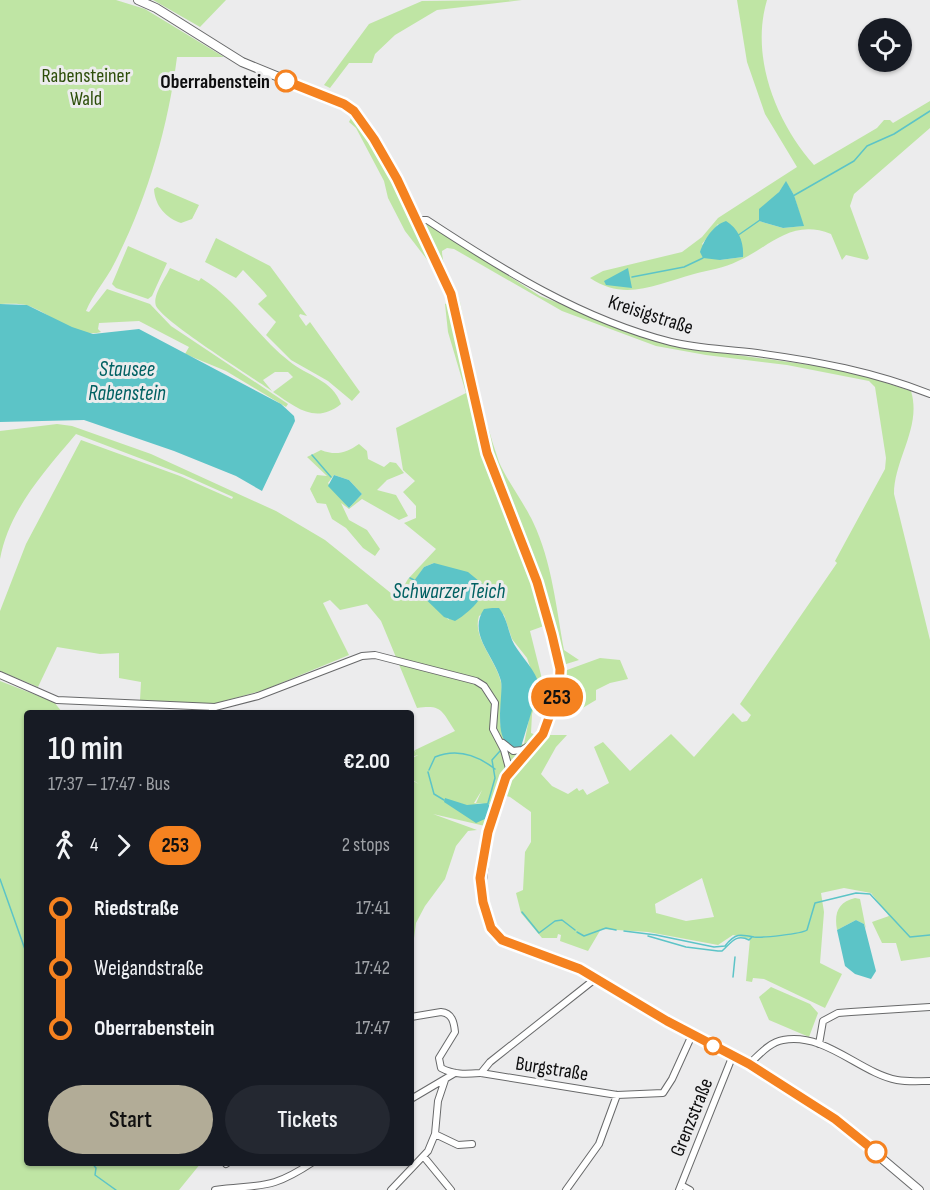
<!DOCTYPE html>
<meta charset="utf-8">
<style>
:root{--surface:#171b24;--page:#242831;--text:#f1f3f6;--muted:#9ea1a6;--accent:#b2ac97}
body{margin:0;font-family:"Sofia Sans Condensed",sans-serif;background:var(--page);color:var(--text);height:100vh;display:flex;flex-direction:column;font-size:22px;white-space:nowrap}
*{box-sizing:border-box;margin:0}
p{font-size:20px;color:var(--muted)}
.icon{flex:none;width:33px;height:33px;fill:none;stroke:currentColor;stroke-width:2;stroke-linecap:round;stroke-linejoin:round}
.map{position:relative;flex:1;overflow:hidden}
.drawer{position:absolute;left:24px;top:710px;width:390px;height:456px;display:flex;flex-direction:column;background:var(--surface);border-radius:6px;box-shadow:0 2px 4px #0004}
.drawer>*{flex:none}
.badge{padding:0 12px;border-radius:20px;font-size:21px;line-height:39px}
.buttons{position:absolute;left:858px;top:18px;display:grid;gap:12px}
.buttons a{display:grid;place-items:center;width:54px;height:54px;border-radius:50%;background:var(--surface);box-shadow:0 2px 4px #0004;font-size:30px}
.map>.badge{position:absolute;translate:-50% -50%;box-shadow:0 0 0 3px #fff}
.legs{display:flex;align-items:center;gap:9px;height:66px;padding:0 24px;font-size:20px}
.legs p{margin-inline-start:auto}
.headline{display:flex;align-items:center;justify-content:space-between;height:102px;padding:0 24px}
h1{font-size:33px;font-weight:600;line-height:45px}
.button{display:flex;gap:12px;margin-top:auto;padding:12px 24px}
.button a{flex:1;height:69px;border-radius:36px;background:var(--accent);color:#111;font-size:24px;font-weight:600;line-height:69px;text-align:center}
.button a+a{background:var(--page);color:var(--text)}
ul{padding:0 24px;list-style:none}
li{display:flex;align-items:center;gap:21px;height:60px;font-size:22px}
li i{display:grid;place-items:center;width:9px;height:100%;margin:0 8px;background:currentColor}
li i::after{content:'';width:15px;height:15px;margin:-8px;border:4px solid;border-radius:50%;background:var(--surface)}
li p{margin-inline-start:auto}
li:first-child i{background:linear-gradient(#0000 50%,currentColor 0)}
li:last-child i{background:linear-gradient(currentColor 50%,#0000 0)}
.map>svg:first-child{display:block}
.green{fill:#bfe5a4;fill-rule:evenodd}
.water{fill:#5cc4c7}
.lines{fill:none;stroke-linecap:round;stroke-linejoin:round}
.stream{stroke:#5cc4c7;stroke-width:1.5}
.minor-casing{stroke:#68696a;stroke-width:8}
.major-casing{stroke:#68696a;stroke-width:10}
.minor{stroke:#fff;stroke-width:6}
.major{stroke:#fff;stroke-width:8}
.line-1-casing{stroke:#fff;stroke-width:14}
.line-1{stroke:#f58220;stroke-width:9}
.stop-1-dot{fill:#fff;stroke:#f58220;stroke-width:3}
.labels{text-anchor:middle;stroke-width:6;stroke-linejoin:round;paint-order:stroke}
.park-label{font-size:20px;fill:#2d4e0a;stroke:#ececed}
.stop-label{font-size:20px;font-weight:bold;fill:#0e0e0f;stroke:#ececed;text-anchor:end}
.street-label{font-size:20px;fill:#0e0e0f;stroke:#ececed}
.water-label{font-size:21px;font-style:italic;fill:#006062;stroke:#ececed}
</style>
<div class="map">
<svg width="930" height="1190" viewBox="0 0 930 1190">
<rect width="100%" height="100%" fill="#ececed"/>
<path class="green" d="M0 0H116L145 9 224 57H177C168 128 147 200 114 264 106 280 93 294 86 311L89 312 107 289 150 304 171 326 288 404 286 407 226 371 185 354 189 347 139 321 99 323 98 329 101 332C77 339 51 314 29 306 21 303 9 304 0 304Z
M153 0H226L200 27Z
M522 0 437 10 395 35 375 54 372 63H349L330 88 324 85 369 24 422 1Z
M737 0H767C750 57 776 122 814 165L877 128 884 120H890L893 123 930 101V128L854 194 850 206 869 258 867 260 846 255 842 260 831 234C791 218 770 247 738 261 724 268 709 270 694 274 657 284 625 302 590 278L603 271 682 252 702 237 718 218 797 167 765 114 747 62ZM786 182 794 195 803 226 783 228 759 221ZM718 224 743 256V257L720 260 702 244Z
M353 114 373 141 413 221 429 225 540 296 643 335 701 350 847 370 911 391C922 427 894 459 894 494L930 640V957L901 961 896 943H882L872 922 889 916 871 893 844 888 821 893 824 912 820 963 842 974 825 1008 764 979 753 978 752 982 746 981 750 939 733 935 718 945 648 932 601 929 588 951 560 941 561 935 558 934 557 938H542L521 913 516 893 523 890 525 852 531 842V812L510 797 503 795C513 767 532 759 548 735H567L556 747 541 774 552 786 568 794 577 788 579 791 583 789 587 795 609 783 594 747 603 742 630 771 671 734 694 757 733 713 742 722 747 721 751 715 740 704 837 563 835 561 885 469 886 458 875 387 869 381 787 365 706 355 656 346 562 311 454 249 447 248 442 251C442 270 456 284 460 302 471 356 481 410 499 462 506 479 524 503 533 522 552 562 556 607 564 650L579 660 563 665 552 623 530 631 542 679 536 685 539 690 532 714 531 733 538 736 506 773 493 805 476 803 482 790 474 803 492 806 485 826 433 814 477 830 468 831 456 846 445 879 425 906 416 923 414 938 411 941V780L419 784 411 779V759L418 755 411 757V745L416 753 415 750 455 731C442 711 442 704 417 708L381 621 367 604 340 610 330 600 323 603 349 655 264 690 213 704 140 700 141 682 119 678V653L100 654 57 647 38 687 0 671V611L26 544 81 440 180 476 232 499 233 497 184 475 76 434C44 472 9 510 0 559V431L57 424 72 426 151 454 276 511 325 540 397 598 408 579 436 549 404 523 416 518V506L403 492 415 481 403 470 396 428 466 393 448 332 445 304 454 300 441 266H432L405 231 388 198 384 181 356 128 349 122ZM434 563 449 620 412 585 424 567ZM492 608 504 615 512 639 527 658 536 684 524 744 507 742C493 716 505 707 501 682 496 660 472 637 479 616ZM702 878 714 917 686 921 656 913 655 904Z
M157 187 199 205 192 219 181 223C166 218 155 206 154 189Z
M216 238 270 266 307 316 300 314 299 316 306 326 310 322 360 392 352 401 328 381 291 360 266 335 276 322 258 304 267 296 264 292 243 270 236 278 205 262Z
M128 246 167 263 152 296 148 299 116 288 112 284Z
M170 268 199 281 201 278C236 299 257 336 289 361 307 376 333 380 341 404 315 425 296 407 273 392L293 377 288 372H275L263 380 272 391C252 377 164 322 156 306 152 296 166 277 170 268Z
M359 444 367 451 368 459 384 467 390 462 396 463 404 473 387 480 377 490 396 495 408 516 399 520 362 499 349 509 341 503 349 520 367 530 380 549 375 556 363 548 346 528 332 519 326 504 317 503 310 489 317 475 327 476 307 457 321 450C336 456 346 453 359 444ZM334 475 349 480 362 494 349 508 328 483Z
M600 658 620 660 628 679 610 683 596 690V700L564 719 555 715 563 674 567 670Z
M0 681 54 702 62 712H27V1162L201 1163 179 1190H0Z
M855 898 860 899 866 929 864 924 856 920 837 930C834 913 838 902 855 898Z
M771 987 810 1004 818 1013 809 1037 769 1020 759 997Z"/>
<path class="water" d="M786 181 794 195 804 226 783 228 759 221V209L779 192Z
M726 221C739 229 744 242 743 257L720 260 703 258 700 252C704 240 713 225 726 221Z
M628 268 632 288 606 285 604 281Z
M0 304 27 305 72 327 93 334 139 329 281 404 294 416 295 421 262 491 236 476 174 451 84 420 0 422Z
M334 475 349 480 362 494 349 508 328 486Z
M434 563 468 572 485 586C484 599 466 615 455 621L444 617 411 585 424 567Z
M492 608H499C507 619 508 629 512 640 517 652 531 664 538 681L536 688 538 690 521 747C489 752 504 697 501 681 495 656 467 634 484 609Z
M445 798 467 805 488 803 490 807 485 819 476 823 444 802Z
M856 920 864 924 876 971 871 979 855 974 845 966 837 930Z"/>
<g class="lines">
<path class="stream" d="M793 196 854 161 867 146 894 134 930 111
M737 236 760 220
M632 277 684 267 703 258
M312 455 331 477
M410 578 414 580
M429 770 435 757C457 748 477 755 495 769
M428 772 434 794 444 800
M488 803 495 778 492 760 500 751
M0 879 27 955
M522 912 539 933 555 921 562 920 575 930
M624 931 656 935 714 947 725 946C735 933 740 934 754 937 762 938 801 934 807 930L815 903 856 893 870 894 910 937 930 935
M577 932 584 936 606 928 616 930
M648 936 686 947 718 951H722C731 943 736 933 749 940L752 937
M733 977 735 957
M91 1162 96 1168 95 1175 116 1190"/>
<g class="minor-casing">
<path id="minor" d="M417 220H427C503 270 581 319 671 342 699 349 729 349 757 353 817 361 874 372 930 394
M0 675 57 700 215 707
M211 712 215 707 258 696 362 656 375 655 476 681 484 686 495 703 493 729 504 750 510 772
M503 743 513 751 522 750 533 743
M411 1017 441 1012C452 1013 454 1022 455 1032L439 1058 441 1068C454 1075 466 1074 481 1073L617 1095 663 1093 672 1079 692 1035
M819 1044 823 1021 838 1013 851 1012 930 1007
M749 1064C759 1055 770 1042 783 1040 825 1032 860 1073 897 1080 908 1082 919 1081 930 1081
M481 1073 490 1062 595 979
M411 1099 455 1073
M435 1134 458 1145 472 1144
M424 1157 451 1190
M226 1164 229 1162
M681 1185 690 1190
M215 1190C263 1184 271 1190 313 1162
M391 1190 428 1151 435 1134 438 1101 445 1080
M566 1190 599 1144 617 1095
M679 1190 733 1055"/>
</g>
<g class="major-casing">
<path id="major" d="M138 0 156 8 242 62 330 98 354 111 374 139 397 179 451 294 487 453 537 582 560 669 559 690 543 734 506 777 488 832 481 888 487 920 495 935 512 945 580 969 667 1021 749 1064 835 1119 919 1190"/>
</g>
<use href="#minor" class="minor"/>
<use href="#major" class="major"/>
</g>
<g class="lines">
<g class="line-1-casing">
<path id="line-1" d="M286 81 344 104 354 111 374 139 397 179 451 294 487 453 537 582 552 635 560 669 559 690 543 734 506 777 488 832 480 878 483 902 491 928 502 940 580 969 667 1021 749 1064 835 1119 876 1152"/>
</g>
<use href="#line-1" class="line-1"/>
</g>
<g class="stop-1-dot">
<circle cx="286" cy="81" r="10"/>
<circle cx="713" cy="1046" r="8"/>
<circle cx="876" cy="1152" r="10"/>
</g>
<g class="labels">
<g class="park-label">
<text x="86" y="82">Rabensteiner<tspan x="86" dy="23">Wald</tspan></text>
</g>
<g class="stop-label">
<text x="270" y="88">Oberrabenstein</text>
</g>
<g class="street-label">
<text transform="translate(651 314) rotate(18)" y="7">Kreisigstraße</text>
<text transform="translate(552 1068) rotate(9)" y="7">Burgstraße</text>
<text transform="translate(691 1117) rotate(-68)" y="7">Grenzstraße</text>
</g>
<g class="water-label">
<text x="127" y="376">Stausee<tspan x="127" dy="24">Rabenstein</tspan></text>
<text x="449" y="598">Schwarzer Teich</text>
</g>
</g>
</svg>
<div class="buttons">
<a><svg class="icon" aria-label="locate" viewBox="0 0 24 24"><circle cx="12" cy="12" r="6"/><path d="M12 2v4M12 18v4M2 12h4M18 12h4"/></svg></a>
</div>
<b class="badge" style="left:557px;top:697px;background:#f58220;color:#111">253</b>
<section class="drawer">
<div class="headline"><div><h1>10 min</h1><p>17:37 – 17:47 · Bus</p></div><b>€2.00</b></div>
<div class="legs"><svg class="icon" aria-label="walk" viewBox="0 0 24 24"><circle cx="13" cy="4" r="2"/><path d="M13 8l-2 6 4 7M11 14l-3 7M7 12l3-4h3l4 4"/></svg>4<svg class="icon" aria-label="forward" viewBox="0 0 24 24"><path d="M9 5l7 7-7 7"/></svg><b class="badge" style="background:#f58220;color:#111">253</b><p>2 stops</p></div>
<ul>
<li><i style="color:#f58220"></i><b>Riedstraße</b><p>17:41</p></li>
<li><i style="color:#f58220"></i><span>Weigandstraße</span><p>17:42</p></li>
<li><i style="color:#f58220"></i><b>Oberrabenstein</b><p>17:47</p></li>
</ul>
<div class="button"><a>Start</a><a>Tickets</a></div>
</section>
</div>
